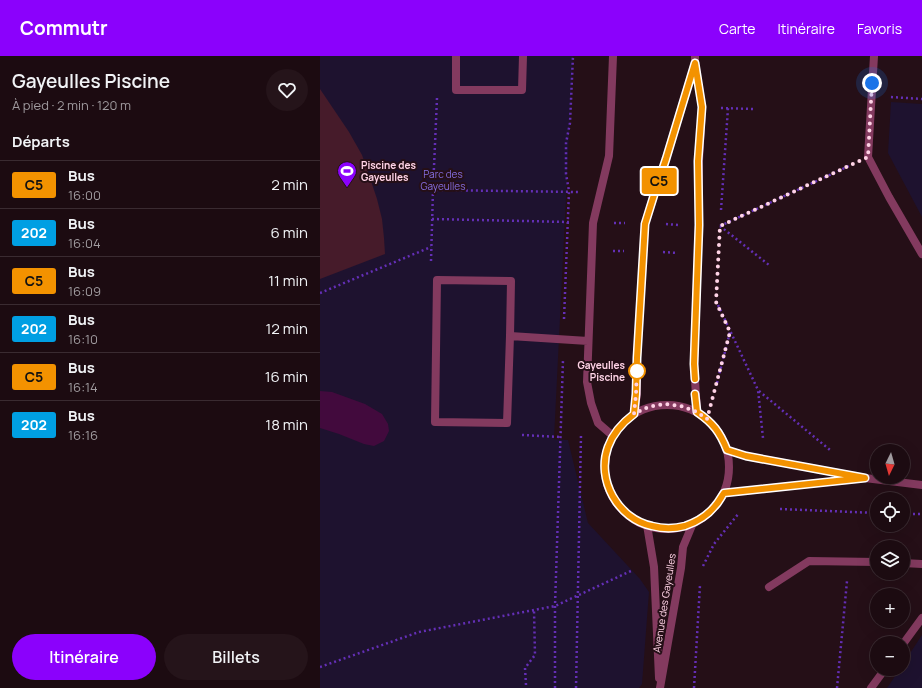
<!DOCTYPE html>
<html lang="fr">
<meta charset="utf-8">
<style>
:root{--surface:#1c0b11;--page:#25141a;--text:#f1f3f6;--muted:#a09b9f;--line:#3a2b31;--accent:#8b01fc}
body{margin:0;font-family:Manrope,sans-serif;background:var(--page);color:var(--text);height:100vh;display:flex;flex-direction:column;font-size:15px;white-space:nowrap}
*{box-sizing:border-box;margin:0}
p{font-size:13px;color:var(--muted)}
.icon{flex:none;width:22px;height:22px;fill:none;stroke:currentColor;stroke-width:2;stroke-linecap:round;stroke-linejoin:round}
.map{position:relative;flex:1;overflow:hidden}
.panel{display:flex;flex-direction:column;background:var(--surface);width:320px}
.panel>*{flex:none}
.badge{padding:0 8px;border-radius:3px;font-size:14px;line-height:26px}
.needle{width:26px;rotate:185deg}
.controls{position:absolute;left:550px;top:388px;display:grid;gap:8px}
.controls a{display:grid;place-items:center;width:40px;height:40px;border-radius:50%;background:var(--surface);box-shadow:0 4px 16px #0002,0 0 0 1px var(--line);font-size:20px}
.you{position:absolute;width:20px;height:20px;margin:-10px;border:3px solid #fff;border-radius:50%;background:#1a73e8;box-shadow:0 0 0 6px #1a73e833}
.map>.badge{position:absolute;translate:-50% -50%;box-shadow:0 0 0 2px #fff}
h2{padding:0 12px;font-size:15px;line-height:36px}
.round{display:grid;place-items:center;flex:none;width:42px;height:42px;border-radius:21px;background:var(--page)}
.head{display:flex;align-items:center;justify-content:space-between;height:68px;padding:0 12px}
h1{font-size:19px;font-weight:600;line-height:30px}
.action{display:flex;gap:8px;margin-top:auto;padding:8px 12px}
.action a{flex:1;height:46px;border-radius:24px;background:var(--accent);color:#fff;font-size:16px;font-weight:600;line-height:46px;text-align:center}
.action a+a{background:var(--page);color:var(--text)}
ul{padding:0;list-style:none}
li{display:flex;align-items:center;gap:12px;height:48px;padding:0 12px;border-top:1px solid var(--line)}
li div{flex:1}
li b{display:block;font-size:15px}
li em{font-style:normal}
li .badge{min-width:44px;font-weight:700;text-align:center}
header{display:flex;align-items:center;gap:24px;box-sizing:border-box;height:56px;padding:0 20px;background:var(--accent);color:#fff}
header strong{font-size:19px}
nav{display:flex;gap:22px;margin-inline-start:auto;font-size:14px}
main{display:flex;flex:1;min-height:0}
.map>svg:first-child{display:block}
.green{fill:#1e122f}
.water{fill:#420a3d}
.building{fill:#461b2a}
.lines{fill:none;stroke-linecap:round;stroke-linejoin:round}
.path{stroke:#642fb6;stroke-width:2.5;stroke-dasharray:2 3;stroke-linecap:butt}
.service{stroke:#833a5f;stroke-width:8}
.minor{stroke:#833a5f;stroke-width:8}
.tertiary{stroke:#833a5f;stroke-width:8}
.line-casing{stroke:#fff;stroke-width:9}
.line{stroke:#f39200;stroke-width:6}
.walk{stroke:#ffd3e6;stroke-width:4;stroke-dasharray:0 7.2}
.stop-dot{fill:#fff;stroke:#f39200;stroke-width:2}
.labels{text-anchor:middle;stroke-width:4;stroke-linejoin:round;paint-order:stroke}
.poi-label{font-size:10px;font-weight:bold;fill:#ffd3e6;stroke:#250f17;text-anchor:start}
.park-label{font-size:10px;fill:#866ee2;stroke:#250f17}
.stop-label{font-size:10px;font-weight:bold;fill:#ffd3e6;stroke:#250f17;text-anchor:end}
.street-label{font-size:10px;fill:#ffd3e6;stroke:#250f17}
</style>
<header>
<strong>Commutr</strong>
<nav><a>Carte</a><a>Itinéraire</a><a>Favoris</a></nav>
</header>
<main>
<section class="panel">
<div class="head"><div><h1>Gayeulles Piscine</h1><p>À pied · 2 min · 120 m</p></div><a class="round"><svg class="icon" aria-label="heart" viewBox="0 0 24 24"><path d="M12 20l-8-8c-3-5 5-10 8-4 3-6 11-1 8 4z"/></svg></a></div>
<h2>Départs</h2>
<ul>
<li><span class="badge" style="background:#f39200;color:#111">C5</span><div><b>Bus</b><p>16:00</p></div><em>2 min</em></li>
<li><span class="badge" style="background:#009fe3;color:#fff">202</span><div><b>Bus</b><p>16:04</p></div><em>6 min</em></li>
<li><span class="badge" style="background:#f39200;color:#111">C5</span><div><b>Bus</b><p>16:09</p></div><em>11 min</em></li>
<li><span class="badge" style="background:#009fe3;color:#fff">202</span><div><b>Bus</b><p>16:10</p></div><em>12 min</em></li>
<li><span class="badge" style="background:#f39200;color:#111">C5</span><div><b>Bus</b><p>16:14</p></div><em>16 min</em></li>
<li><span class="badge" style="background:#009fe3;color:#fff">202</span><div><b>Bus</b><p>16:16</p></div><em>18 min</em></li>
</ul>
<div class="action"><a>Itinéraire</a><a>Billets</a></div>
</section>
<div class="map">
<svg width="602" height="632" viewBox="0 0 602 632">
<rect width="100%" height="100%" fill="#250f17"/>
<path class="green" d="M0 0H253L234 383 248 384 268 467 320 523 329 536 322 628 319 632H0Z
M571 46 602 48V161L568 97Z
M602 579V632H567L580 613H583V608Z"/>
<path class="water" d="M0 335 12 336 45 348 62 358 68 368 69 375 64 385 54 390 44 388 19 378 0 372Z"/>
<path class="building" d="M0 33 29 76 42 99 50 122 57 143 62 163 64 182 65 198 0 223Z"/>
<g class="lines">
<path class="path" d="M571 41 602 43
M117 42 113 134 260 136
M401 52 433 53
M401 154 408 52
M112 163 249 166
M294 167H305
M346 168 359 169
M400 170 529 110
M400 170 449 209
M293 195H304
M343 196 358 197
M111 205 113 134
M0 237 111 191
M398 249 438 334 443 382
M244 263 249 135 246 118V87L250 67 253 0
M397 327 410 276
M439 335 510 394
M202 379 240 381
M460 453 557 457
M583 458H602
M383 510 394 488 419 457
M0 611 99 576 235 550 313 514
M206 629 205 612 215 599 214 554
M235 632V550L243 304
M256 632 261 379
M374 632 380 529
M517 632 527 525"/>
<path class="service" d="M136 0V34H202L203 0
M293 0 289 100 273 167 267 326 271 347 278 367 293 380
M190 280 187 367 115 366 117 224 191 225 190 280 268 285
M583 507 602 508
M449 531 489 505 557 506"/>
<path class="minor" d="M554 0 548 101 569 141 602 198
M583 588 602 562
M551 632 565 613"/>
<path class="tertiary" d="M375 0V7L382 51 379 105V169L374 308 377 356
M285 411a62 62 0 1 1 124 0a62 62 0 1 1-124 0Z
M314 358 317 338V302L325 168 334 139 346 103 375 7
M407 394 426 400 545 422 602 429
M404 437 536 423
M327 469 334 511 339 622
M340 632 361 512 363 491 373 467"/>
</g>
<g class="lines">
<g class="line-casing">
<path id="line" d="M375 323 374 308 379 169 378 105 382 51 375 7 346 103 334 139 325 168 317 302 316 338 314 358C302 367 293 377 288 391 276 424 298 463 332 470 343 473 354 473 365 470 377 466 387 460 395 450 399 446 401 441 404 437L545 422 426 400 407 394C400 376 393 367 377 356L375 338"/>
</g>
<use href="#line" class="line"/>
<path class="walk" d="M317 315V311L316 338 314 358 328 351 345 348 361 350 377 356 387 363 410 276 396 246 400 170 548 101 552 27"/>
</g>
<defs>
<g id="stadium-pin" transform="scale(1)"><path d="M0 17L-7.5 6A9.5 9.5 0 1 1 7.5 6Z" fill="#8b01fc" stroke="#250f17"/><path d="M0-5a6.5 5 0 1 0 0 10a6.5 5 0 1 0 0-10ZM-3.5-1.8h7v3.6h-7Z" fill="#fff"/></g>
</defs>
<g fill-rule="evenodd">
<use href="#stadium-pin" x="27" y="115"/>
</g>
<circle class="stop-dot" cx="317" cy="315" r="8"/>
<g class="labels">
<g class="poi-label">
<text x="41" y="113">Piscine des<tspan x="41" dy="12">Gayeulles</tspan></text>
</g>
<g class="park-label">
<text x="123" y="122">Parc des<tspan x="123" dy="12">Gayeulles</tspan></text>
</g>
<g class="stop-label">
<text x="305" y="313">Gayeulles<tspan x="305" dy="12">Piscine</tspan></text>
</g>
<g class="street-label">
<text transform="translate(344 547) rotate(-81)" y="4">Avenue des Gayeulles</text>
</g>
</g>
</svg>
<div class="controls">
<a><svg class="needle" viewBox="-14 -14 28 28"><path d="M0-13l5 13h-10z" fill="#e53935"/><path d="M0 13l5-13h-10z" fill="#a09b9f"/></svg></a>
<a><svg class="icon" aria-label="locate" viewBox="0 0 24 24"><circle cx="12" cy="12" r="6"/><path d="M12 2v4M12 18v4M2 12h4M18 12h4"/></svg></a>
<a><svg class="icon" aria-label="layers" viewBox="0 0 24 24"><path d="M12 4l9 5-9 5-9-5zM3 14l9 5 9-5"/></svg></a>
<a>+</a>
<a>−</a>
</div>
<div class="you" style="left:552px;top:27px"></div>
<b class="badge" style="left:339px;top:125px;background:#f39200;color:#111">C5</b>
</div>
</main>
